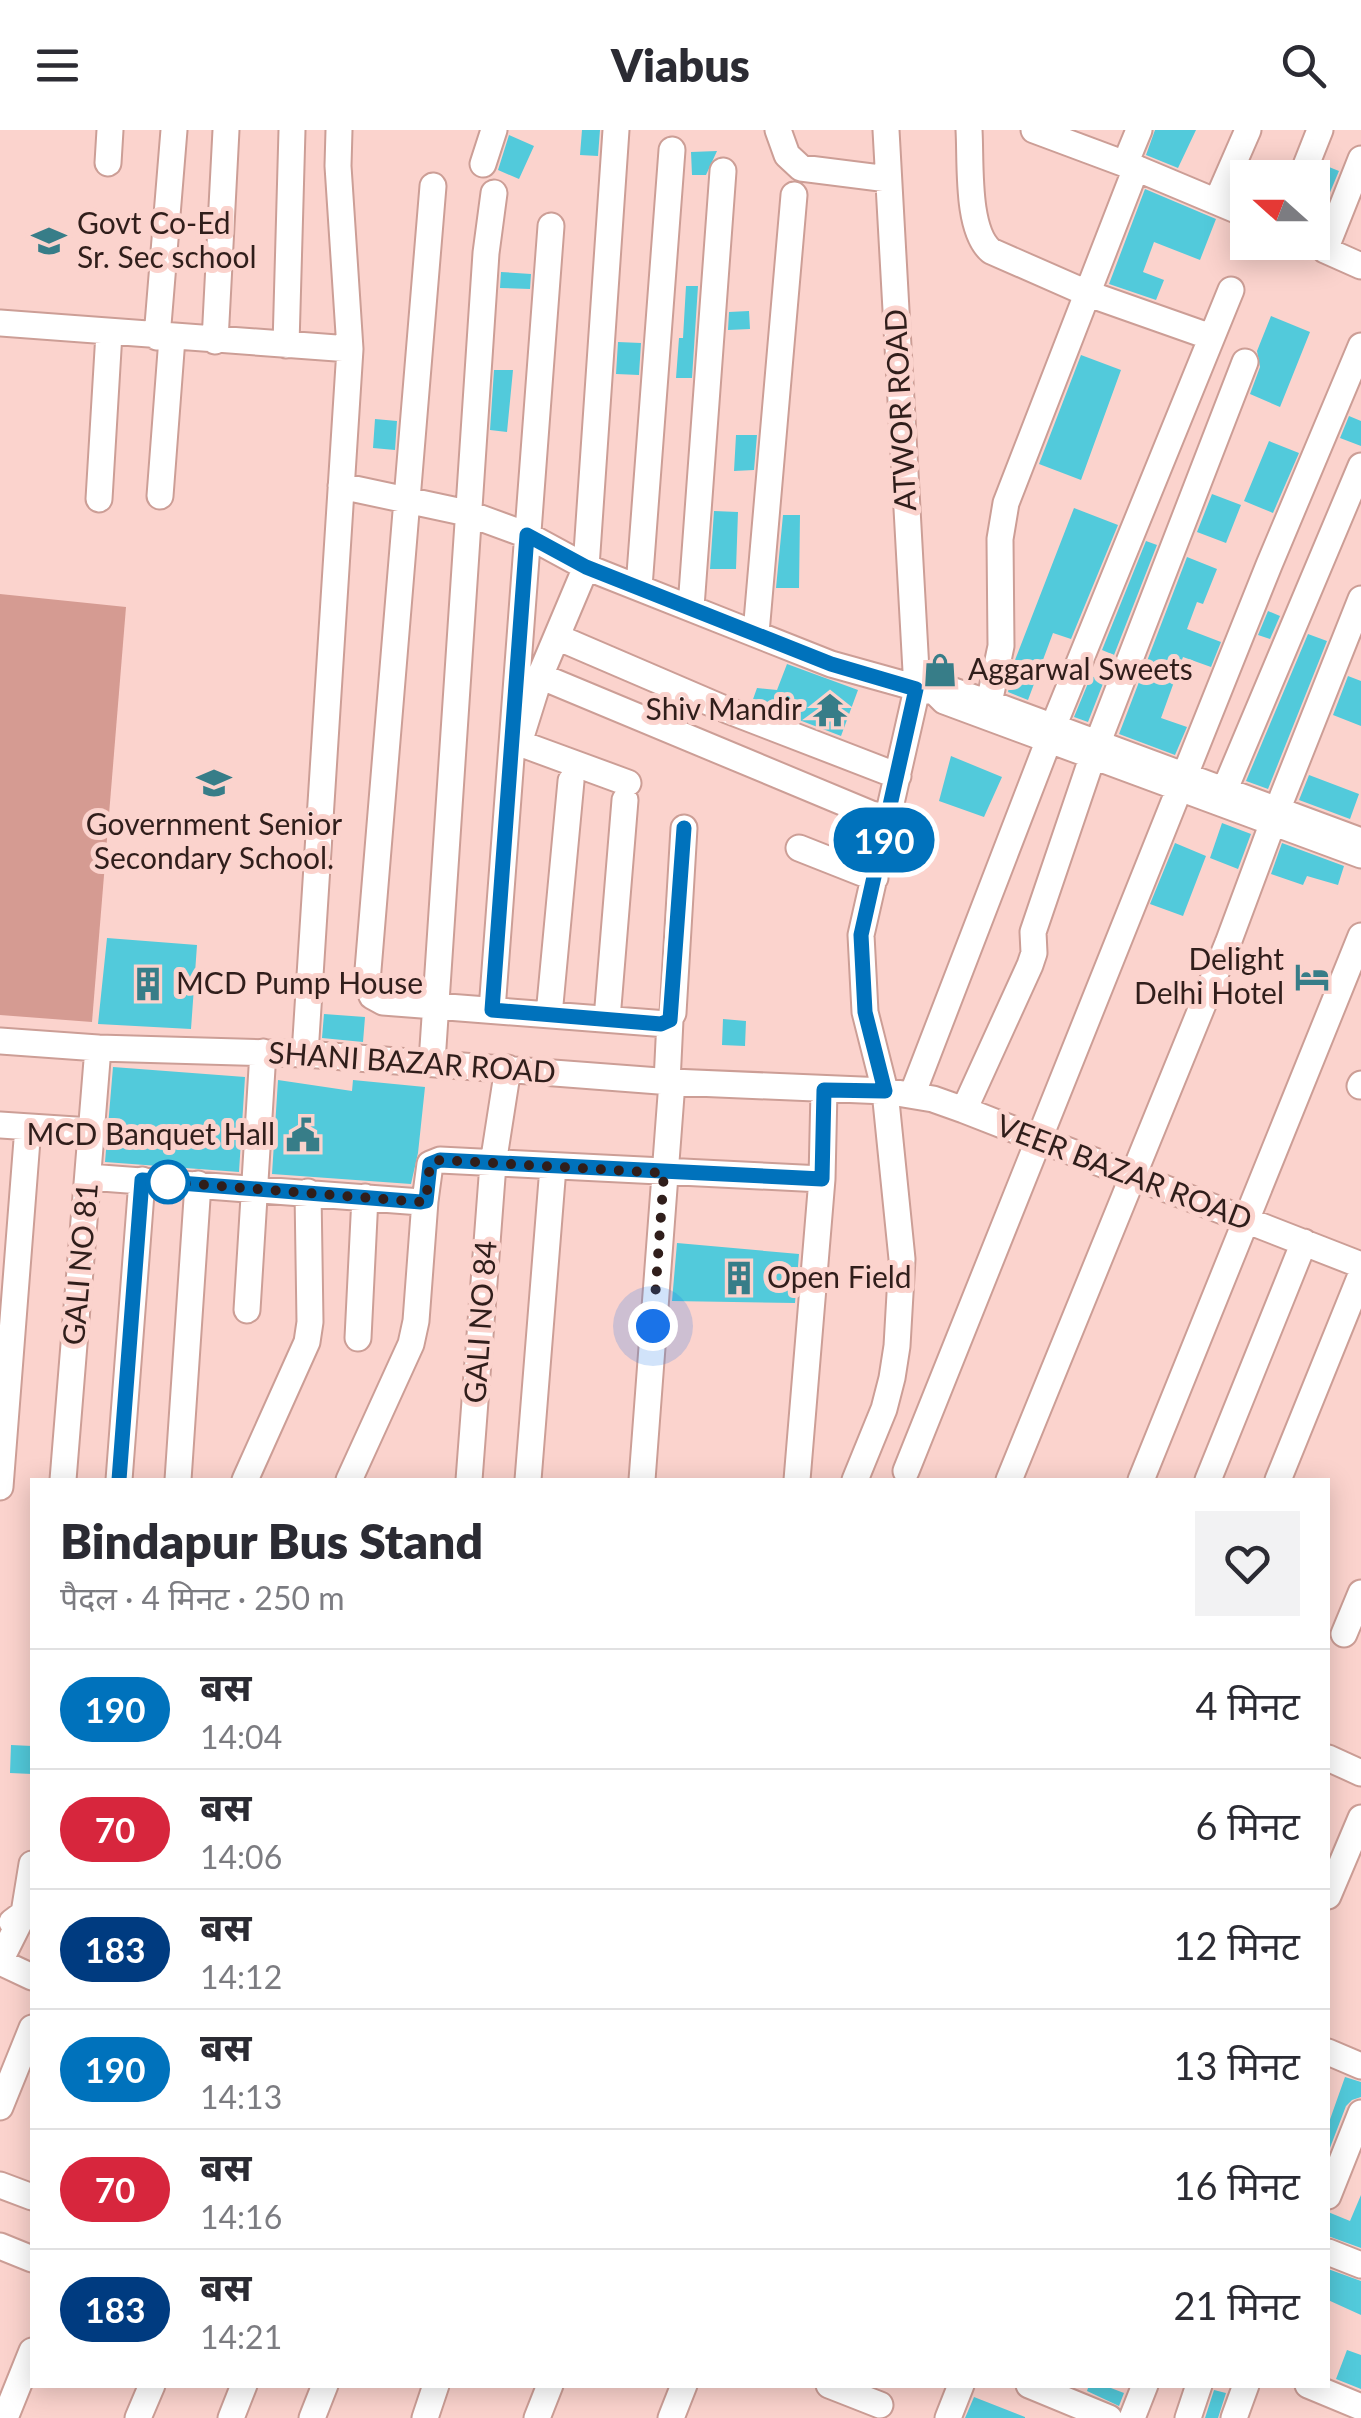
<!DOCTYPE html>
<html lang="hi">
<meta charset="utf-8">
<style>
:root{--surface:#fff;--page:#f2f2f3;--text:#2b2b33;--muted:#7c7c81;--line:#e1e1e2}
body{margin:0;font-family:Lato,"Noto Sans Devanagari",sans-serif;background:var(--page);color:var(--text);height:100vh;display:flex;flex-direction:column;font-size:38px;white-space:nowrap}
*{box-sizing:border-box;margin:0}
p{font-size:32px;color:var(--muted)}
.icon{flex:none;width:55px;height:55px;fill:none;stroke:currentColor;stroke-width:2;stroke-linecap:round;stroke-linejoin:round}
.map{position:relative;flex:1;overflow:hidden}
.sheet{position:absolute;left:30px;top:1348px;width:1300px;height:910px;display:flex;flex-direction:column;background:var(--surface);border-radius:0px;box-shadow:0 5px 25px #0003}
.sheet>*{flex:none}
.badge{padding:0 20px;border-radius:32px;font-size:35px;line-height:65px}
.needle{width:65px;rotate:291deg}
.tools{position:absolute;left:1230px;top:30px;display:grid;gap:20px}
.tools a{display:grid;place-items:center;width:100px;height:100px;border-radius:0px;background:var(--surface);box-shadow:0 5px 25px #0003;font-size:50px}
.you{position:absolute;width:50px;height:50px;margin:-25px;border:8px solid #fff;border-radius:50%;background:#1a73e8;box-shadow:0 0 0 15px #1a73e833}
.map>.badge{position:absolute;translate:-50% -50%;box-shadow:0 0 0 5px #fff}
.round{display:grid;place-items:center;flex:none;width:105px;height:105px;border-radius:0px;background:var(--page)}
.summary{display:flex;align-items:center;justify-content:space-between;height:170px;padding:0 30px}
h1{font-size:48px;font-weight:800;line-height:75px}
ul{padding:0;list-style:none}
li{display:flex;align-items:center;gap:30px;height:120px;padding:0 30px;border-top:2px solid var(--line)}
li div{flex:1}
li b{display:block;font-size:38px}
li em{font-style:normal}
li .badge{min-width:110px;font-weight:700;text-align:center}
header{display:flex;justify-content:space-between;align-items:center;height:130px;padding:0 30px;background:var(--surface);font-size:45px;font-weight:800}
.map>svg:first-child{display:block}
.green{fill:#d59b92}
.building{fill:#52cadb}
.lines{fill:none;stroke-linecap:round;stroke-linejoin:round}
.minor-casing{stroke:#cc9e96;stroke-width:29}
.minor{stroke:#fff;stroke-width:25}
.line-casing{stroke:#fff;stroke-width:22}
.line{stroke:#0072bc;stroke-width:15}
.walk{stroke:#301e1b;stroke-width:10;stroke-dasharray:0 18}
.stop-dot{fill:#fff;stroke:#0072bc;stroke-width:5}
.labels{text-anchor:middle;stroke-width:10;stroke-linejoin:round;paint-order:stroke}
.poi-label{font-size:30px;fill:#301e1b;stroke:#fbd3cd;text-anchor:start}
.street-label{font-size:30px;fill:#301e1b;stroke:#fbd3cd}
</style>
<header><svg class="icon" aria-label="menu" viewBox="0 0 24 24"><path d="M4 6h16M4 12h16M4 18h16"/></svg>Viabus<svg class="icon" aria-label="search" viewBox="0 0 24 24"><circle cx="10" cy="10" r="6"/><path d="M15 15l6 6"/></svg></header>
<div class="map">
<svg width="1361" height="2288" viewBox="0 0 1361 2288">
<rect width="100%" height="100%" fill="#fbd3cd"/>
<path class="green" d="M0 464 126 477 92 892 0 885Z"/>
<path class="building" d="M582 0H600L598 26 580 25Z
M1155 0H1196L1178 38 1146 25Z
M509 5 534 16 519 49 498 40Z
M717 21 706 45H692L691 22Z
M1324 35 1339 41 1328 67 1312 60Z
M1145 59 1216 89 1200 130 1154 112 1143 142 1164 150 1156 170 1109 154Z
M501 142 531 144 530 159 500 158Z
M686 156H698L692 248H676L679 208H683Z
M749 181 750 199 728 200 729 182Z
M1271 186 1310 202 1280 277 1250 264 1260 237 1257 221Z
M618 212 641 213 639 245 616 244Z
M1081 225 1121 240 1081 350 1039 334Z
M494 240H513L507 302 490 300Z
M1349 286 1361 291V316L1340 308Z
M375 289 397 291 395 320 373 318Z
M736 305H757L754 340 734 341Z
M1269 311 1299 323 1273 383 1244 371Z
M1212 364 1241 375 1226 413 1197 402Z
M1074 378 1118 395 1071 509 1053 503 1028 570 1008 562 1015 530Z
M714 381 738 382 736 439H710Z
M783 385H800L799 458H776Z
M1146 411 1157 415 1114 525 1102 520Z
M1187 427 1217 439 1203 474 1197 472 1187 499 1221 512 1211 537 1183 527 1161 588 1187 597 1175 625 1119 604Z
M1268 481 1280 486 1270 509 1258 505Z
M1308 504 1327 511 1268 659 1246 651Z
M787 534 858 560 841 606 752 572 757 558 777 560Z
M1091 546 1104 551 1088 592 1074 587Z
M1348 546 1361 551V596L1333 585Z
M951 626 1002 647 984 687 939 671Z
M1309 645 1359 664 1350 689 1299 670Z
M1222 693 1251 704 1238 739 1210 728Z
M1175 713 1206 726 1183 786 1150 774Z
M1282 713 1344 736 1338 755 1307 746 1303 755 1271 744Z
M107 808 197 815 191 899 98 894Z
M324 884 365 887 363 912 322 908Z
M723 889 746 891 745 916 722 915Z
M113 937 245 947 239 1042 105 1032Z
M278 950 352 961 353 950 425 957 418 1023 411 1054 272 1044Z
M677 1113 799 1124 795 1173 672 1171Z
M11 1615 32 1616V1644L10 1643Z
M1345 1947 1361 1952V1967L1352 1970 1346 1976 1328 2023V1995Z
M1361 2065V2118L1328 2106V2082L1350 2091Z
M1328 2139 1361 2151V2185L1328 2170Z
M1347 2220 1361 2225V2259L1336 2249Z
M1089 2255H1103L1124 2263 1119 2276 1087 2261Z
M1214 2260 1226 2263 1218 2288H1205Z
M974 2267 1025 2287V2288H965Z"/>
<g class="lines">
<g class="minor-casing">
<path id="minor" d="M616 0 586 437 540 546 519 613 628 653
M778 0 787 25 801 38 888 49
M969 0C971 32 966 100 991 121L1089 164 1211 207
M1034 0 1136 38 1248 85
M1361 29 1325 120 1361 136
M108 33 110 0
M483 34 494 0
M1125 34 1139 0
M1301 48 1320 0
M433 56 367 852 372 866 383 872 667 894 673 883 684 698
M1217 71 1248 0
M0 193 350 219
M157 207 174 0
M215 211 226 0
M286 215 292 0
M341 356 467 383 527 405 586 437 831 534 928 561
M160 366 172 208
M99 369 109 203
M639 457 672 20
M691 477 723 41
M756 503 794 65
M557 507 727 580 898 646
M540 546 888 691
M989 573 1001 516 1000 409 1006 373 1136 38
M1053 597 1231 160
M1098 612 1245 232
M1225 659 1361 336
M1278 678 1361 469
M1361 711 989 573 948 559 935 562 944 571 1361 725
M799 718 875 748
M492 880 551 96
M549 885 571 651
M607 889 625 670
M0 911 98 918 305 924 672 952 885 961 933 969 964 980 1361 1135
M305 924 350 219 338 36 339 0
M432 932 486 123 494 63
M667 952 670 890
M1360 956 1361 954
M912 965 1048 612
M964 980 1030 835 1034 823 1033 802 1092 628
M0 995 91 1001
M88 1047 421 1072 425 1071 430 1034 440 1030 822 1049
M247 1180 263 922
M358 1208 365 1067
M906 1341 1269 435 1361 216
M63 1350 98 918
M119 1350 142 1050
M178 1350 198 1054
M245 1350 307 1212 310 1192 308 1062
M349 1350 411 1214 416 1191 425 1071
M469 1350 493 1034 508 938
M528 1350 553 1037
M642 1350 672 952
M797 1350 822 1049 824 960
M855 1350 884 1279 892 1248 897 1216 902 1129 885 961 865 882 861 805 917 559 886 0
M1009 1350 1228 813 1273 692
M1141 1350 1361 806
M1208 1350 1304 1112
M1278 1350 1361 1145
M0 1357 28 997
M1344 1504 1361 1463
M1328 1628 1361 1643
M1328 1766 1361 1688
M24 1783 4 1823 2 1833 32 1847
M12 1792 24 1783 32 1734
M1328 1922 1361 1936
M0 1977 32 1898
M0 2055 32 2067
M1328 2066 1361 1983
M0 2116 32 2129
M1328 2122 1361 2135
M829 2255 880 2275
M1029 2255 1109 2288
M1308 2255 1361 2277
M5 2288 32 2221
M138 2288 152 2255
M231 2288 244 2255
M312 2288 325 2255
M425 2288 436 2255
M537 2288 550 2255
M671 2288 684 2255
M948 2288 961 2255
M1132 2288 1145 2255
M1188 2288 1199 2255
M1234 2288 1246 2255"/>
</g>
<use href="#minor" class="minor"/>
</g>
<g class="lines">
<g class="line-casing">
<path id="line" d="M119 1350 142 1050 421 1072 426 1071 430 1034 440 1030 822 1049 824 960 885 961 865 882 861 805 916 559 831 534 586 437 527 405 492 880 661 894 670 890 684 698"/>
</g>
<use href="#line" class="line"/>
<path class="walk" d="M168 1052 421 1072 426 1071 430 1034 440 1030 664 1043 653 1196"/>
</g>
<defs>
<g id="school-bare" transform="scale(2.7)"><path d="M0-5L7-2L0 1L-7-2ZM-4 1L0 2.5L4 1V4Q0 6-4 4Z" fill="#377d88" stroke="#fbd3cd" stroke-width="2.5" paint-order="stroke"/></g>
<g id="shop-bare" transform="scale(2.7)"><path d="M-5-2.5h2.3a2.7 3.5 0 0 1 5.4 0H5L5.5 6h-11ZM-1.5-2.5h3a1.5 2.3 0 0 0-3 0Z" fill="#377d88" stroke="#fbd3cd" stroke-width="2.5" paint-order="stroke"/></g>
<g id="temple-bare" transform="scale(2.7)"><path d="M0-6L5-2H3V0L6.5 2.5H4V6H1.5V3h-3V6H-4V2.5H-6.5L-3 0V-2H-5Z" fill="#377d88" stroke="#fbd3cd" stroke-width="2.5" paint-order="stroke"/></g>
<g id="hotel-bare" transform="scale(2.7)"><path d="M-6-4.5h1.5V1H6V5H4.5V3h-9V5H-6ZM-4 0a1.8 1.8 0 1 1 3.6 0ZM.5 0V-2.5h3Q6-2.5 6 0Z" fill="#377d88" stroke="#fbd3cd" stroke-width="2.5" paint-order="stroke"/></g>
<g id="building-bare" transform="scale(2.7)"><path d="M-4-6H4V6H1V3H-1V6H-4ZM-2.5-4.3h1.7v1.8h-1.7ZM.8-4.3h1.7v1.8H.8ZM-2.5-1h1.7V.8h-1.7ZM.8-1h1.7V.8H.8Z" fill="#377d88" stroke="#fbd3cd" stroke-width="2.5" paint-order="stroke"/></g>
<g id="civic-bare" transform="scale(2.7)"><path d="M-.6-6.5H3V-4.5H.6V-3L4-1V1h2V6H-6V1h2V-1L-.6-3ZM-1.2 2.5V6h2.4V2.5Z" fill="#377d88" stroke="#fbd3cd" stroke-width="2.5" paint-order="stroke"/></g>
</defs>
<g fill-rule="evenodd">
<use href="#school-bare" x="49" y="111"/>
<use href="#shop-bare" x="940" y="540"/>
<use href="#temple-bare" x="830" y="580"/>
<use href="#school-bare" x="214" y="653"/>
<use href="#hotel-bare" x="1312" y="847"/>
<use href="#building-bare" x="148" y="854"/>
<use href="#civic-bare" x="303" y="1005"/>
<use href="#building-bare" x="739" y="1148"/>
</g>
<circle class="stop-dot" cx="168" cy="1052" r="20"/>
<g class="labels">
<g class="poi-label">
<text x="77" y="104">Govt Co-Ed<tspan x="77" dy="34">Sr. Sec school</tspan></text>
<text x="968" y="550">Aggarwal Sweets</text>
<text x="802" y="590" text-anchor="end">Shiv Mandir</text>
<text x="214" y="705" text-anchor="middle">Government Senior<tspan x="214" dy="34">Secondary School.</tspan></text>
<text x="1284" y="840" text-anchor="end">Delight<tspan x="1284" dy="34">Delhi Hotel</tspan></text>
<text x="176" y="864">MCD Pump House</text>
<text x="275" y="1015" text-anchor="end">MCD Banquet Hall</text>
<text x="767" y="1158">Open Field</text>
</g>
<g class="street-label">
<text transform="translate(901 280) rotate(-93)" y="10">ATWOR ROAD</text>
<text transform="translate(412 933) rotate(4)" y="10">SHANI BAZAR ROAD</text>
<text transform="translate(1124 1043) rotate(21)" y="10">VEER BAZAR ROAD</text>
<text transform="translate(81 1134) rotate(-85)" y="10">GALI NO 81</text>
<text transform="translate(481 1192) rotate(-86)" y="10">GALI NO 84</text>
</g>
</g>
</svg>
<div class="tools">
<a><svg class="needle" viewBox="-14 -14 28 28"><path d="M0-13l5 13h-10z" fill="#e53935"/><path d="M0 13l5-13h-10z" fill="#7c7c81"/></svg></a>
</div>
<div class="you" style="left:653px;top:1196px"></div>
<b class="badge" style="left:884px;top:710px;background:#0072bc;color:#fff">190</b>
<section class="sheet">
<div class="summary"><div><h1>Bindapur Bus Stand</h1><p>पैदल · 4 मिनट · 250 m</p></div><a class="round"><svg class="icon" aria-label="heart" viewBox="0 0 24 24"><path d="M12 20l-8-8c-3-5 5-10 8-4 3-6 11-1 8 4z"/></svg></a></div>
<ul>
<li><span class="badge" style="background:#0072bc;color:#fff">190</span><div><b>बस</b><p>14:04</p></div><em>4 मिनट</em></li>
<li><span class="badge" style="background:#d7263d;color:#fff">70</span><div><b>बस</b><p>14:06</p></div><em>6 मिनट</em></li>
<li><span class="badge" style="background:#003b80;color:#fff">183</span><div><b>बस</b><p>14:12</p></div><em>12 मिनट</em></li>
<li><span class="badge" style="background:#0072bc;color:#fff">190</span><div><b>बस</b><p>14:13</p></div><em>13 मिनट</em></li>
<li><span class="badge" style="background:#d7263d;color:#fff">70</span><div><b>बस</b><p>14:16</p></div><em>16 मिनट</em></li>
<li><span class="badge" style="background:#003b80;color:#fff">183</span><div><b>बस</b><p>14:21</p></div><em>21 मिनट</em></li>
</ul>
</section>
</div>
